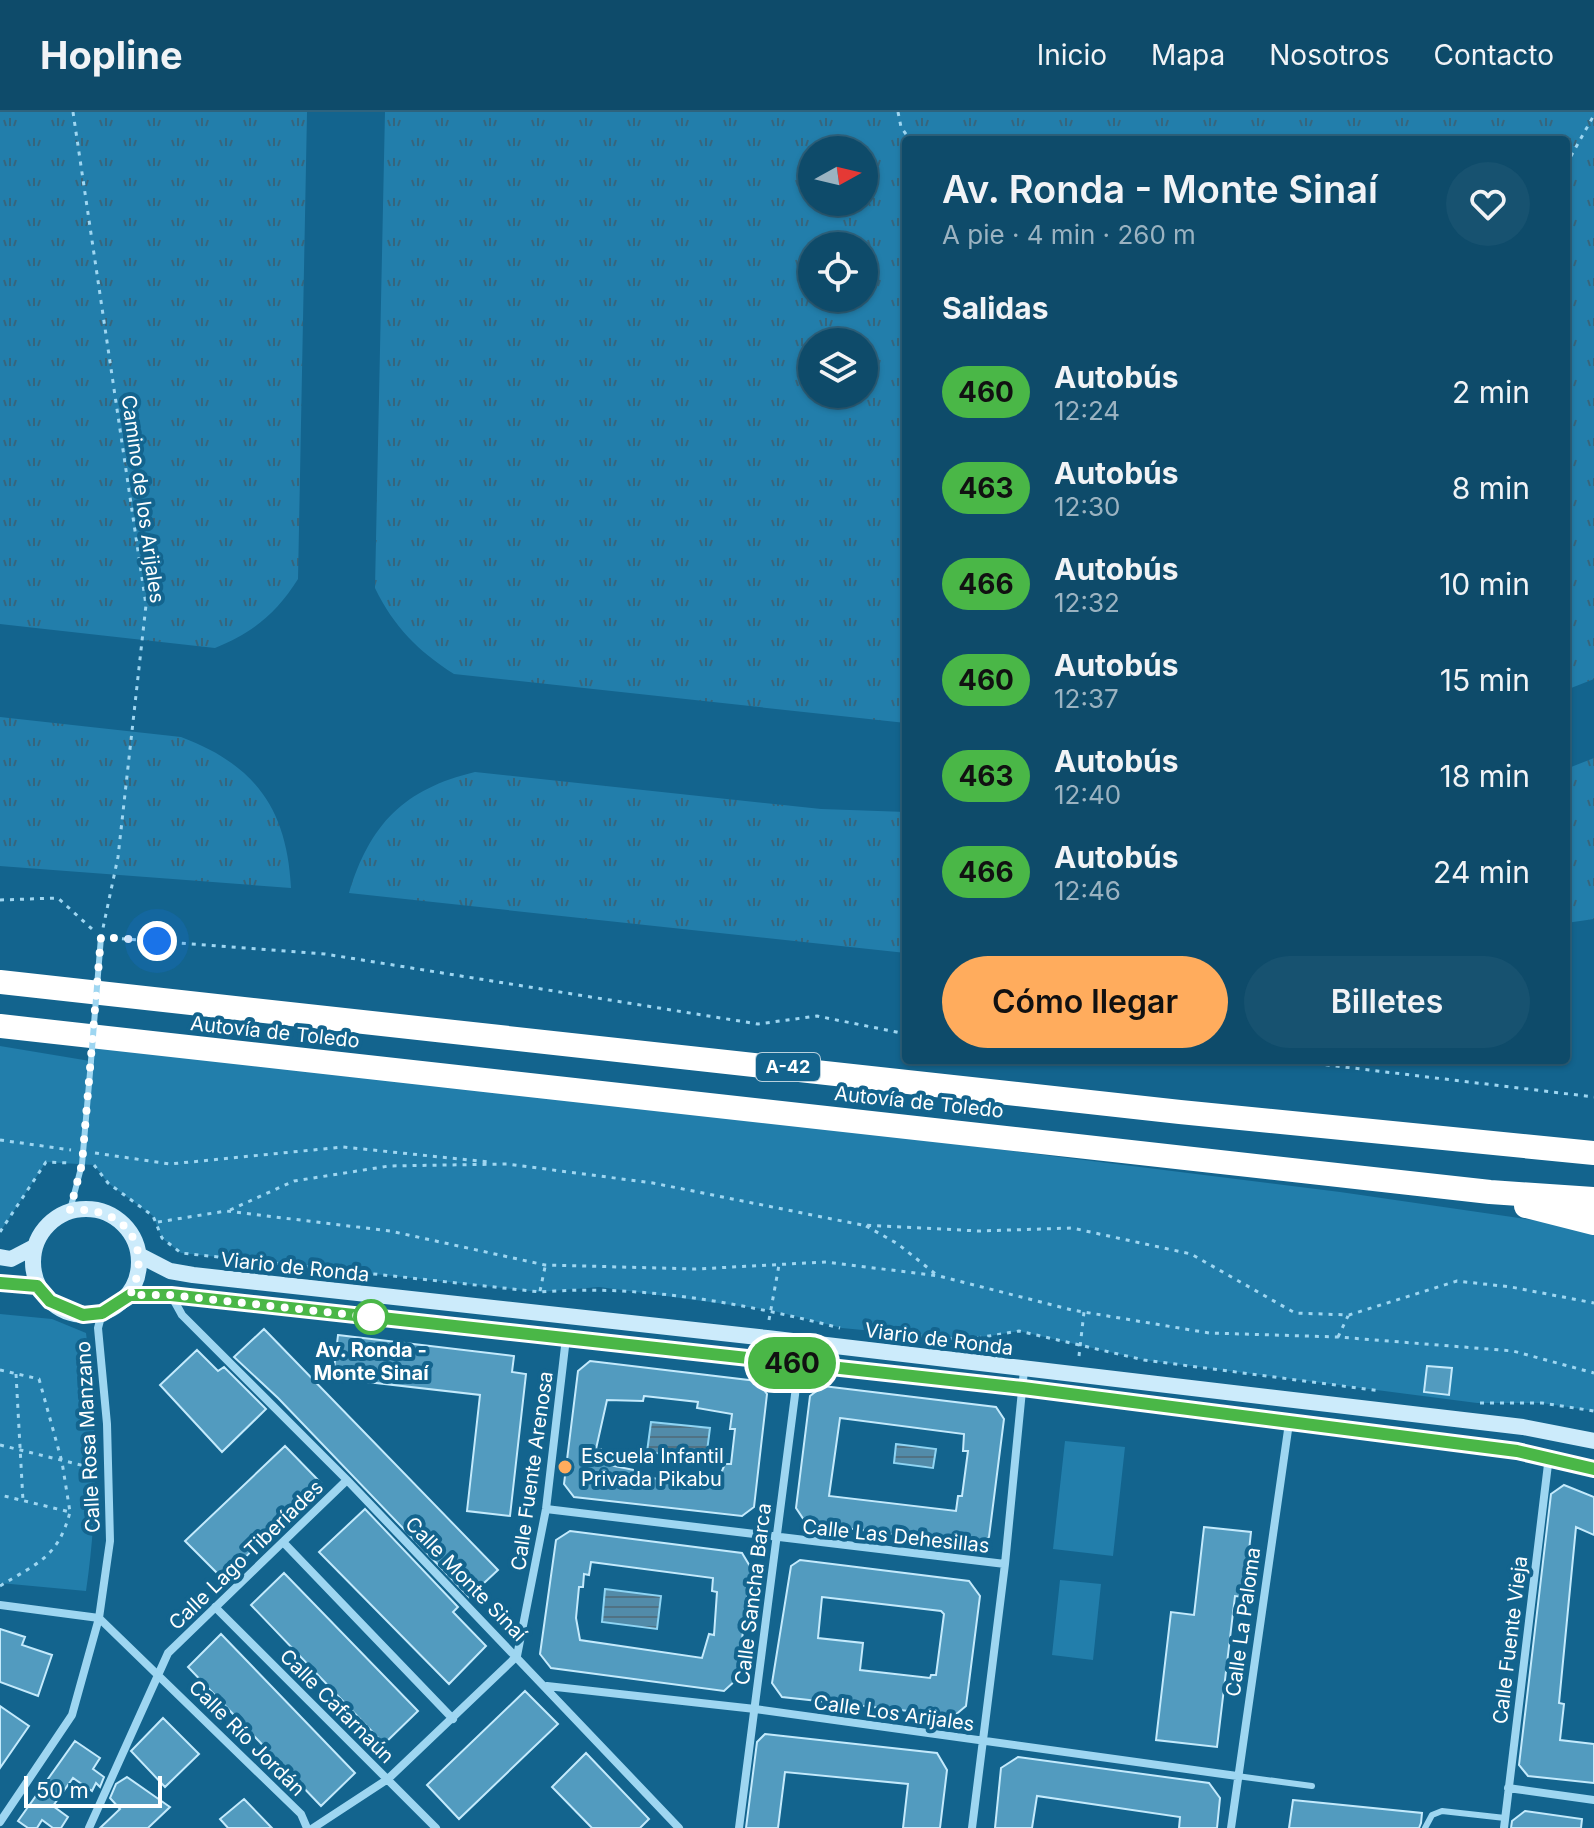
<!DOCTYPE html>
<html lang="es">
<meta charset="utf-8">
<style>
:root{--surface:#0e4b6a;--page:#175270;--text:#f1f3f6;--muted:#9bb3c1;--line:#2e637e;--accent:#ffac5d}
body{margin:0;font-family:Inter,sans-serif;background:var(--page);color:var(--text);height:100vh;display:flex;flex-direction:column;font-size:30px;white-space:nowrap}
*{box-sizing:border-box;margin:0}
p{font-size:26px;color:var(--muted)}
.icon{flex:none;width:44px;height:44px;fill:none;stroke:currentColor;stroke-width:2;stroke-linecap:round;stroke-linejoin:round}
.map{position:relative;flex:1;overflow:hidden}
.sheet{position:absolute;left:902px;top:24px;width:668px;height:928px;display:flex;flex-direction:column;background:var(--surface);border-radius:8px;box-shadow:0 2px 6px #0004,0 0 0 2px var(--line)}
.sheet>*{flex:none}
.badge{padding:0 16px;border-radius:26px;font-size:28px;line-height:52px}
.needle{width:52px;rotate:82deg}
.fabs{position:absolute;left:798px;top:24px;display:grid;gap:16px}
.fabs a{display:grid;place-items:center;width:80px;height:80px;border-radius:50%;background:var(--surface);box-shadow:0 2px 6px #0004,0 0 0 2px var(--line);font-size:40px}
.scale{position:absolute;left:24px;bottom:20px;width:138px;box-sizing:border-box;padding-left:8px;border:4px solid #fff;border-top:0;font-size:22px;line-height:28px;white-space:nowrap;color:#fff;-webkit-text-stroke:6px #13648e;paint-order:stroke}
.you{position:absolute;width:40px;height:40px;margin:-20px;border:6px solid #fff;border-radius:50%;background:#1a73e8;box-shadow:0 0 0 12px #1a73e833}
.map>.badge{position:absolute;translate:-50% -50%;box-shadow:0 0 0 4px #fff}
h2{padding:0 40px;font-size:30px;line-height:72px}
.round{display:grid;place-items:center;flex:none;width:84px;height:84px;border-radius:42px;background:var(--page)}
.overview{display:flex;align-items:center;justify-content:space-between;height:136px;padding:0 40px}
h1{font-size:38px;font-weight:600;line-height:60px}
.action{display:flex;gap:16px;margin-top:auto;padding:16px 40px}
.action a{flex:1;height:92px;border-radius:48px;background:var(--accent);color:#111;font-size:32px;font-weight:600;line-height:92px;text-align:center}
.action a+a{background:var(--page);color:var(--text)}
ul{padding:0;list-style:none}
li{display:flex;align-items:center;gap:24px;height:96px;padding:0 40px}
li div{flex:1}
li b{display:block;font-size:30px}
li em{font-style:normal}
li .badge{min-width:88px;font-weight:700;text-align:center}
header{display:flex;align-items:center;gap:48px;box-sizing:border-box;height:112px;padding:0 40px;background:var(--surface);border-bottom:2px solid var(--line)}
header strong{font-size:38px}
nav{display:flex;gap:44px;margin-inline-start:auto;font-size:28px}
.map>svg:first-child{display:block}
.grass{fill:url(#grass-tufts);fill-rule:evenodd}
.green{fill:#227eab}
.water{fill:url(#water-rules);stroke:#8fd5f4;stroke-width:2}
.building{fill:#529bbf;stroke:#c4eafc;stroke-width:2;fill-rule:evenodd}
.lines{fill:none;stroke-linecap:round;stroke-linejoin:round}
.path{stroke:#9ed6f1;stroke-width:3;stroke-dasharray:4 6;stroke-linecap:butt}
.lane{stroke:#9ed6f1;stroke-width:6}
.street{stroke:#9ed6f1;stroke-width:8}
.secondary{stroke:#ccebfb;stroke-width:16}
.highway{stroke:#fff;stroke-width:24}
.lane-bridge{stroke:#9ed6f1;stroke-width:6}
.line-casing{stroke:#fff;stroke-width:18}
.line{stroke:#4ab747;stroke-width:12}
.walk{stroke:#fff;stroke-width:8;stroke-dasharray:0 14.4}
.stop-dot{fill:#fff;stroke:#4ab747;stroke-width:4}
.poi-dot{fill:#ffac5d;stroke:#13648e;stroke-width:3}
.labels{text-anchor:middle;stroke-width:8;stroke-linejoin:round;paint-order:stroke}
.shield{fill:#13648e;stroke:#b8d0dd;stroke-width:2}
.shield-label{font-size:18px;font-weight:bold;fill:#fff}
.street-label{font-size:20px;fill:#fff;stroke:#13648e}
.stop-label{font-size:20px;font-weight:bold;fill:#fff;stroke:#13648e}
.poi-label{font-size:20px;fill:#fff;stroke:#13648e;text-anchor:start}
</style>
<header>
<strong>Hopline</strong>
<nav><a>Inicio</a><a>Mapa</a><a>Nosotros</a><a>Contacto</a></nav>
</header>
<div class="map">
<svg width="1594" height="1716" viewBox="0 0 1594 1716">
<defs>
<pattern id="grass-tufts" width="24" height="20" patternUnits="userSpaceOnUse" patternTransform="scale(2)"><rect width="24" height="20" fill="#227eab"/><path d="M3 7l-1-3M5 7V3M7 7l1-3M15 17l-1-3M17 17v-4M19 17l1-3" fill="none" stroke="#37657c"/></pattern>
<pattern id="water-rules" width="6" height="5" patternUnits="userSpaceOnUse" patternTransform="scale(2)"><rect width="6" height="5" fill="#528ba9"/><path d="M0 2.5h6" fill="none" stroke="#507284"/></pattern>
</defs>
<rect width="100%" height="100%" fill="#13648e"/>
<path class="grass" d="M0 0H307L298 467C276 502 252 521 215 536L0 512Z
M385 0H1594V567L1566 578V28H906V611L454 562C418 539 394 515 375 476ZM812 38H864V90H812ZM812 134H864V186H812ZM864 230V282H812V230Z
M0 605 181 625C256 653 287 698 291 776L0 754Z
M1594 646V807L1566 811V657Z
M475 660 821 697 906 700V841L349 781C370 712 404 677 475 660Z"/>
<path class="green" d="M93 924 1340 1080 1594 1117V1299L1542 1291H1477L1144 1248 1019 1219 965 1228 842 1216 770 1198 599 1175 540 1180 181 1141 162 1126 153 1104 108 1071 94 1053 46 1050 0 1120V934L90 949Z
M0 1202 52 1207 86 1221C97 1308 99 1392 86 1479L0 1471Z
M1065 1329 1125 1335 1113 1444 1053 1437Z
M1060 1468 1101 1472 1093 1548 1052 1543Z"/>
<path class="water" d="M651 1310 710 1316 706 1347 647 1340Z
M896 1332 936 1337 933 1356 894 1351Z
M605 1477 661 1484 657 1517 602 1510Z"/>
<path class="building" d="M264 1217 498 1458 469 1485 278 1286 234 1245Z
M338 1223 514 1244 512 1260 526 1262 510 1404 467 1399 480 1283 333 1266Z
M197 1238 218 1259 224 1255 266 1297 222 1340 160 1273Z
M590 1249 757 1269 767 1282 754 1395 742 1404 574 1385 564 1372 578 1259ZM644 1284 698 1290 697 1296 732 1302 730 1317H735L731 1352H725L719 1366 689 1365 688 1370 633 1364 634 1358 604 1352 601 1337H596L607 1288 643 1289Z
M1427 1254 1452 1256 1449 1283 1424 1280Z
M823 1274 996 1295 1004 1307 989 1425 978 1433 806 1411 796 1396 810 1284ZM840 1306 964 1322 963 1339H968L962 1384H958L956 1399 829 1384Z
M285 1334 321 1371 223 1467 185 1429Z
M1564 1373 1594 1385V1423L1576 1415 1559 1591 1564 1592 1560 1628 1594 1632V1671L1528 1664 1519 1653 1551 1382Z
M365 1397 458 1495 453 1500 486 1534 449 1572 319 1440Z
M1204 1415 1251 1420 1244 1485 1235 1484 1217 1635 1156 1628 1171 1500 1194 1503Z
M570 1419 742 1441 751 1456 737 1567 724 1579 551 1556 540 1542 556 1428ZM591 1450 713 1466 712 1479 717 1480 714 1523 709 1522 702 1546 580 1528 576 1506 579 1475H583L584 1462 589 1463Z
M800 1448 969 1469 980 1484 966 1594 954 1604 782 1585 772 1571 791 1454ZM822 1485 941 1499 944 1502 936 1563H931L930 1566 860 1558 863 1531 818 1526Z
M284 1461 418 1599 384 1632 251 1493Z
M0 1517 25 1525 22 1533 52 1543 38 1584 0 1570Z
M221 1522 355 1661 321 1694 188 1555Z
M525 1579 558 1612 459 1707 427 1673Z
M0 1594 29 1614 0 1656Z
M163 1606 199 1642 165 1675 131 1639Z
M765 1622 937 1641 947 1658 940 1716H903L908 1672 785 1660 778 1716H746L757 1630Z
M75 1629 100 1646 93 1657 104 1665 100 1675 96 1671 92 1679 73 1666 53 1694 68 1705 61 1716H53L42 1708 37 1716H28L18 1709Z
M586 1641 649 1707 640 1716H592L552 1675Z
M1018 1645 1209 1671 1220 1686 1217 1716H1179L1180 1705 1037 1684 1032 1716H995L1001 1656Z
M127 1665 170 1695 148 1716H100L120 1697 110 1686 116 1672Z
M244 1687 272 1716H228L220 1707Z
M1293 1688 1422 1701 1421 1711 1419 1716H1289Z
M1525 1699 1582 1707 1581 1716H1511L1512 1709Z"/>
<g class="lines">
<path class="path" d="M73 0 146 493 118 745 103 816
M898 0 901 15 910 28
M1566 53 1594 3
M0 788 58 786 92 817
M112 826 325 842 758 912 817 904 906 922
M1286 948 1594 985
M0 1028 71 1038
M95 1041 170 1052 343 1035 489 1050
M94 1053 108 1071 153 1104 162 1126 181 1141 540 1180C640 1172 743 1191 840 1216
M230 1098 294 1069 389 1054 507 1052 653 1071 862 1113 979 1119 1072 1116 1191 1142 1295 1201 1349 1203 1457 1169 1511 1175 1594 1191
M158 1110 226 1099 390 1119 545 1153 696 1157 826 1150 939 1164 1072 1198 1209 1221 1338 1225 1513 1239 1594 1261
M866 1114 898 1132 938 1164
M0 1120 46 1050 70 1051
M540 1179 545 1155
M769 1208 779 1153
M868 1219 965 1228 1019 1219 1144 1248 1381 1279
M1338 1225 1348 1204
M1079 1244 1084 1200
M0 1258 39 1267 62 1350 70 1400 0 1383
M16 1262 23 1389
M1480 1291H1542L1594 1299
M0 1333 93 1356
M0 1474C37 1451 58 1446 70 1400"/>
<path class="lane" d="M70 1098 82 1052 91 949
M1237 1664 1312 1674
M1425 1716 1432 1703 1442 1699 1505 1706"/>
<path class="street" d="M171 1183 182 1203 347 1368 679 1716
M546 1397 1005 1452
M283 1430 453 1607
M0 1493 99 1506 301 1702 307 1716
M215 1495 436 1716
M547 1574 755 1597 1237 1664
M1508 1676 1594 1688
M0 1710 72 1603 99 1506 110 1429 107 1312 98 1216 102 1201
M89 1716 168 1541 347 1368
M313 1716 388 1667 517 1544 546 1397 566 1226
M739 1716 799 1252
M972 1716 1005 1452 1024 1258
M1231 1716 1289 1311
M1504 1716 1549 1344"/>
<path class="secondary" d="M33 1150a53 53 0 1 1 106 0a53 53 0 1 1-106 0Z
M139 1143 170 1159 193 1163 767 1226 1523 1315 1594 1329
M0 1145 11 1147 34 1135
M0 1171 37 1174
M130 1183H171L1023 1276 1517 1339 1594 1357"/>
<path class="highway" d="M0 870 1180 1000 1594 1041
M0 914 1490 1080 1594 1087
M1526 1094 1594 1111"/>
<path class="lane-bridge" d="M91 949 101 825"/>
</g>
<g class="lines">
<g class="line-casing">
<path id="line" d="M0 1171 37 1174 50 1189 83 1203 102 1201 130 1183H171L1023 1276 1517 1339 1594 1357"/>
</g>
<use href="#line" class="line"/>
<path class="walk" d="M157 829 101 825 82 1052 70 1098C123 1094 155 1132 130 1183H171L371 1205"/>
</g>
<circle class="stop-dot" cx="371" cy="1205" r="16"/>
<circle class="poi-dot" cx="565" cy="1355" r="8"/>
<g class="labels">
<rect class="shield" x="756" y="941" width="64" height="28" rx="6"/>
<g class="shield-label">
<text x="788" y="961">A-42</text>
</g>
<g class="street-label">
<text transform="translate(143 387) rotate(82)" y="7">Camino de los Arijales</text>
<text transform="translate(275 920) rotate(6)" y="7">Autovía de Toledo</text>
<text transform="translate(919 990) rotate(6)" y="7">Autovía de Toledo</text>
<text transform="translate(295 1155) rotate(6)" y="7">Viario de Ronda</text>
<text transform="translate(939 1227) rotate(7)" y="7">Viario de Ronda</text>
<text transform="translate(88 1325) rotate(-93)" y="7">Calle Rosa Manzano</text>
<text transform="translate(532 1359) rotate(-82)" y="7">Calle Fuente Arenosa</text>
<text transform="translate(896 1424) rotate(6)" y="7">Calle Las Dehesillas</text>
<text transform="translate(246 1443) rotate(-44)" y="7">Calle Lago Tiberíades</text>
<text transform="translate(466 1467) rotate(46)" y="7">Calle Monte Sinaí</text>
<text transform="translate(753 1482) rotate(-83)" y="7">Calle Sancha Barca</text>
<text transform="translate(1243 1510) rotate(-82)" y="7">Calle La Paloma</text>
<text transform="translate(1510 1528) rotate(-83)" y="7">Calle Fuente Vieja</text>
<text transform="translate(337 1594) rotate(45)" y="7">Calle Cafarnaún</text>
<text transform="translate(894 1601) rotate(8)" y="7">Calle Los Arijales</text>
<text transform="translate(247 1626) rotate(45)" y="7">Calle Río Jordán</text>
</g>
<g class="stop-label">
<text x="371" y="1245">Av. Ronda -<tspan x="371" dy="23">Monte Sinaí</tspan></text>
</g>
<g class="poi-label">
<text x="581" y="1351">Escuela Infantil<tspan x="581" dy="23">Privada Pikabu</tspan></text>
</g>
</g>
</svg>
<div class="fabs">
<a><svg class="needle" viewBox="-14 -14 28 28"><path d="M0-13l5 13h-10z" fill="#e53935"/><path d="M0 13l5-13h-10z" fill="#9bb3c1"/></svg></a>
<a><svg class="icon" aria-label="locate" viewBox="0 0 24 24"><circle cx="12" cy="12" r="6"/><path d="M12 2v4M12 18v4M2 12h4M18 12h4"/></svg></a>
<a><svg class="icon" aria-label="layers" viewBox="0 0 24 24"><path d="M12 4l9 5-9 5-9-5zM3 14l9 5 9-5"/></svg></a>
</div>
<div class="scale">50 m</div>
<div class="you" style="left:157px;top:829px"></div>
<b class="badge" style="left:792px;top:1251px;background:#4ab747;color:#111">460</b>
<section class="sheet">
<div class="overview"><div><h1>Av. Ronda - Monte Sinaí</h1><p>A pie · 4 min · 260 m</p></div><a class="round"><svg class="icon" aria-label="heart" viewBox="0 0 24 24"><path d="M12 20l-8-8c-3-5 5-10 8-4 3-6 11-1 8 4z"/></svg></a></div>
<h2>Salidas</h2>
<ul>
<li><span class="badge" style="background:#4ab747;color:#111">460</span><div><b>Autobús</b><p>12:24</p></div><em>2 min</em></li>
<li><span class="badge" style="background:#4ab747;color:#111">463</span><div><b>Autobús</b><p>12:30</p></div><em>8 min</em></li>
<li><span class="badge" style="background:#4ab747;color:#111">466</span><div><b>Autobús</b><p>12:32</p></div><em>10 min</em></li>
<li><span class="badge" style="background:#4ab747;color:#111">460</span><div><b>Autobús</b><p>12:37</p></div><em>15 min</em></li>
<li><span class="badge" style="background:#4ab747;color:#111">463</span><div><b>Autobús</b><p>12:40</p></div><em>18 min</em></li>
<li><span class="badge" style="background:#4ab747;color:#111">466</span><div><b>Autobús</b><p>12:46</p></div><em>24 min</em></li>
</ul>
<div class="action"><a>Cómo llegar</a><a>Billetes</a></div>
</section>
</div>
